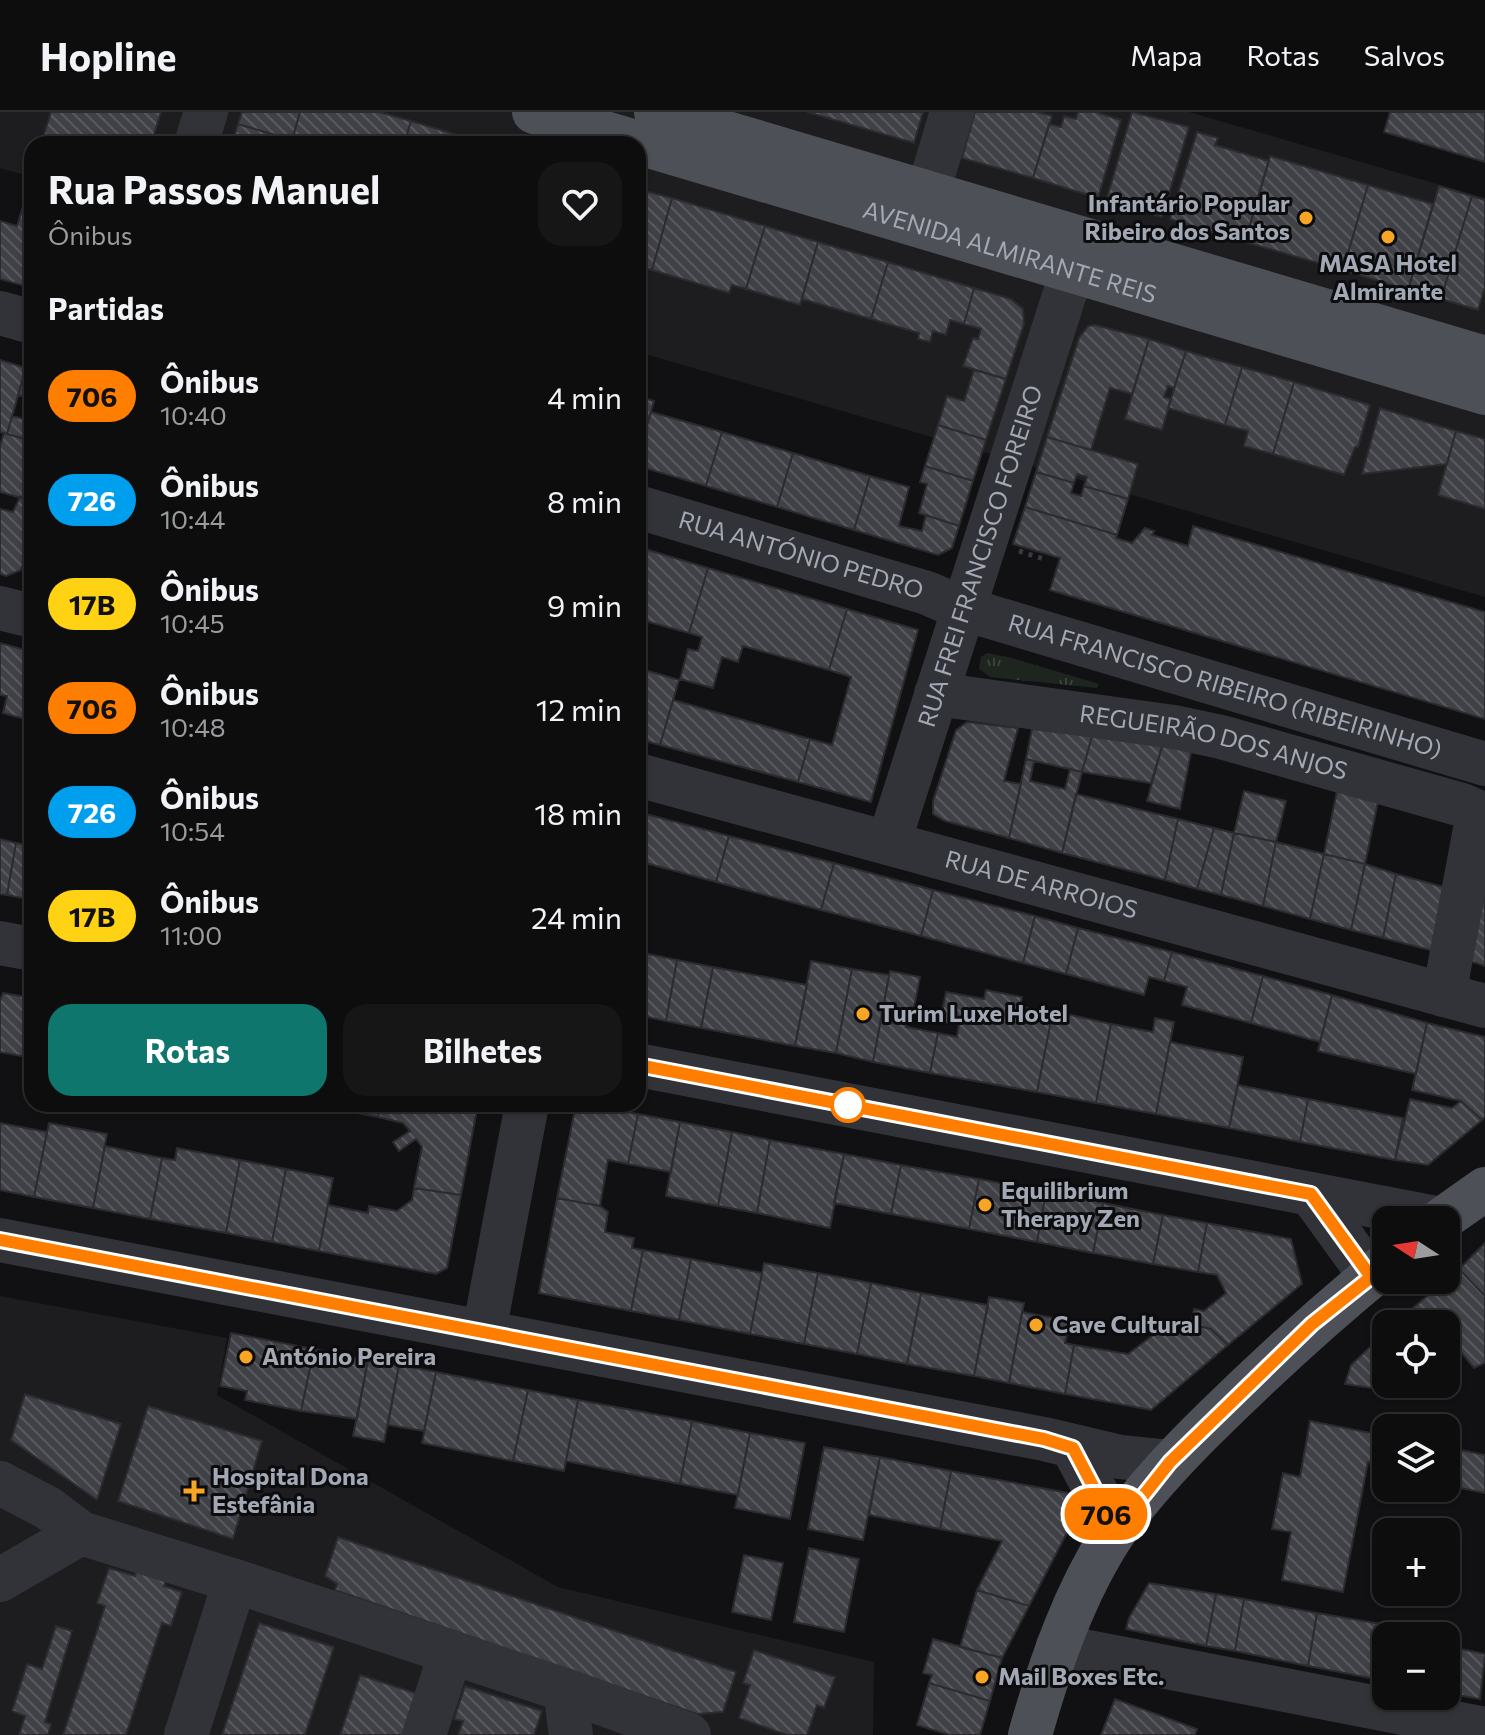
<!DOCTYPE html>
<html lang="pt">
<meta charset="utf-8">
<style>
:root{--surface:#0d0d0e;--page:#161617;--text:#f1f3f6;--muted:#9a9c9e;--line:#2d2d2e;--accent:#0f766e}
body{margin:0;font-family:Commissioner,sans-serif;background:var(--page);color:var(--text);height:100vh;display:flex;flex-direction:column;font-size:30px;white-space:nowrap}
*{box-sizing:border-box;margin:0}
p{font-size:26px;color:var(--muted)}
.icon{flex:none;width:44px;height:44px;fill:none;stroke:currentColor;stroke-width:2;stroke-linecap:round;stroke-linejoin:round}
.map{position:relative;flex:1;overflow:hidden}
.details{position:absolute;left:24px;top:24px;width:622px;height:976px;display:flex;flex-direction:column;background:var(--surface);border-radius:24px;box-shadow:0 2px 6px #0004,0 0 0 2px var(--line)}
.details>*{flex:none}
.badge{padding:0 16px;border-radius:26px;font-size:28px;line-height:52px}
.needle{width:52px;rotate:282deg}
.fabs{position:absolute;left:1372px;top:1094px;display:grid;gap:16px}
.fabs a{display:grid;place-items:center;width:88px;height:88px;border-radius:16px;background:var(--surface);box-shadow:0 2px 6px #0004,0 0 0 2px var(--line);font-size:40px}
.map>.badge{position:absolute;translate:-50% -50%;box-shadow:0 0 0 4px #fff}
h2{padding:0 24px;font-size:30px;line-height:72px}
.round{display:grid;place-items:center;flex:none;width:84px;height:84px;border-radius:24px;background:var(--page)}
.head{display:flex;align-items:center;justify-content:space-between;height:136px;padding:0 24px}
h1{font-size:38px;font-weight:700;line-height:60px}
.cta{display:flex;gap:16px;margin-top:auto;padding:16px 24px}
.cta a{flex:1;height:92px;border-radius:24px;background:var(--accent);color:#fff;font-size:32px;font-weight:700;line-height:92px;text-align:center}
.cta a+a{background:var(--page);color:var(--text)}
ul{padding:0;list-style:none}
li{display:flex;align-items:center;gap:24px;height:104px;padding:0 24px}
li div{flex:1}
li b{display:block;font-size:30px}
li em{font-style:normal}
li .badge{min-width:88px;font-weight:700;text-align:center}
header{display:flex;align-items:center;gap:48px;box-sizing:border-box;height:112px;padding:0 40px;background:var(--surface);border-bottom:2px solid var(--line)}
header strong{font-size:38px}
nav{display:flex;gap:44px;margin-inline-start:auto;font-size:28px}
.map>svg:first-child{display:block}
.built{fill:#1d1d20}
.grass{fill:url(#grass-tufts)}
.building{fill:url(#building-back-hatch);stroke:#2b2b2f;stroke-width:2}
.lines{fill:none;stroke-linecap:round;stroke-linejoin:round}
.path{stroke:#383a3f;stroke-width:5;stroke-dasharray:4 6;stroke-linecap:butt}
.minor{stroke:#323338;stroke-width:44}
.major{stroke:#4e5057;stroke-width:44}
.line-casing{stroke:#fff;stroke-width:18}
.line{stroke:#ff7e00;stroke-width:12}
.poi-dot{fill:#f8a524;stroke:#0c0c0e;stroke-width:3}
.stop-dot{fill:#fff;stroke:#ff7e00;stroke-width:4}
.labels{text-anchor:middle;stroke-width:6;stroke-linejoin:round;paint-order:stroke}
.poi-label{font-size:24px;font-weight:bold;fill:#a2a8b4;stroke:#0c0c0e;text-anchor:start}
.street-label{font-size:24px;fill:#a2a8b4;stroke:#0c0c0e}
</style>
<header>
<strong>Hopline</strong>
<nav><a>Mapa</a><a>Rotas</a><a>Salvos</a></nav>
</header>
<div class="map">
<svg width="1485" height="1623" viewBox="0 0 1485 1623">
<defs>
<pattern id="grass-tufts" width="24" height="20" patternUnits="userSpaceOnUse" patternTransform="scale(2)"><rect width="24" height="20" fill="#1d251e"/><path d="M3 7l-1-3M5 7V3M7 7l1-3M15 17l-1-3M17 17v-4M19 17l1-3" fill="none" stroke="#3b423c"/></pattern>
<pattern id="building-back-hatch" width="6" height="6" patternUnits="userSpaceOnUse" patternTransform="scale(2)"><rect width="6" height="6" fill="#404146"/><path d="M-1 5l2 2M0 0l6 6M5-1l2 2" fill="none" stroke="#585a5e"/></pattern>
</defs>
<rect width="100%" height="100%" fill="#111113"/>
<path class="built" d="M0 0H1189L1485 86V485L638 240V32H32V65L0 56Z
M0 1184 227 1226 217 1283 558 1475 874 1550 873 1623H0Z"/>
<path class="grass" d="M987 541 1008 545 1099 572 1097 576 990 565 979 557 981 545Z"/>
<path class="building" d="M51 0H161L151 32H41Z
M242 0H300L292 28 238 12Z
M300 0H379L411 9 404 32H291Z
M807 0H923L914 31Z
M975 0H1037L1052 4 1033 66 962 46Z
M1078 0H1095L1121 8 1098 86 1033 66 1049 12 1061 15 1064 4 1076 7Z
M1132 0 1189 15 1162 105 1106 89Z
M1390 0H1485V50L1384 20Z
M411 9 488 32H404Z
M238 12 285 26 283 32H232Z
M1197 20 1218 26 1215 33 1269 49 1245 130 1170 107Z
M1270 44 1368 73 1343 158 1245 130Z
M32 63V176L0 167V109L17 114Z
M1368 73 1433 92 1408 178 1343 158Z
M1439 74 1472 84 1441 187 1408 178Z
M638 77 672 86 652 158 638 154Z
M1472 84 1485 88V175L1478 198 1441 187Z
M672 86 765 114 746 177 732 173 729 181 652 158Z
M765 114 818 130 800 193 746 177Z
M818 130 888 150 871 207 802 187Z
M888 150 974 176 964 212 950 208 946 223 933 219 930 230 918 227 919 221 871 207Z
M974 176 1011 187 1023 197 1024 212 1006 267 963 254 973 226 978 227 981 217 964 212Z
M1095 213 1149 227 1132 282 1110 276 1091 338 1047 325 1079 226 1088 214Z
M1149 227 1186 239 1174 276 1168 274 1164 285 1171 287 1162 318 1125 307Z
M1186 239 1242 255 1225 313 1168 296Z
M0 248 26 256 7 322 0 320Z
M1242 255 1294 270 1273 342 1244 334 1248 319 1225 313Z
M26 256 32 257V329L7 322 12 304 24 307 29 286 18 283Z
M974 258 1006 267 986 328 938 313 947 284 964 289Z
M1294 270 1370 293 1358 335H1355L1344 363 1273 342Z
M638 284 654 289 638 344Z
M1380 296 1456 319 1447 352 1362 362Z
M651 300 722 320 706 374 638 354V344Z
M938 313 986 328 973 369 925 354Z
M1456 319 1485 327V397L1438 383Z
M722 320 793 341 777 395 706 374Z
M4 321 32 329V389L0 380V334Z
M1047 325 1138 352 1128 387 1084 374 1087 365 1077 362 1074 371 1036 360Z
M793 341 870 364 854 418 777 395Z
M925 354 973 369 959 414 919 401 927 372 920 370Z
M1036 360 1074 371 1071 381 1081 384 1084 374 1128 387 1117 423 1025 395Z
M870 364 909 375 899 414 922 419 926 403 959 414 952 436 938 443 854 418Z
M20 385 32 389V422L21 458 6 464 0 462V397L13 400Z
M1025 395 1117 423 1116 426 1132 431 1145 416 1154 419 1152 423 1188 434 1193 414 1485 500V607L1050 478 1060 446 1013 432Z
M638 435 708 456 689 521 638 507Z
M708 456 847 497 829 558 743 534 738 550 722 545 713 576 680 567 688 537 698 539 702 525 689 521Z
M847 497 918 518 871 690 798 670 810 627 832 633 851 565 829 558Z
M0 531 32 540V609L3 601 7 584 0 583Z
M638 556 679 568 660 633 638 627Z
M673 588 810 627 798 670 660 633Z
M967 610 1018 616 1004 669 1021 672 1009 726 945 709 933 702V689L956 618Z
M1032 617 1092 624 1082 660 1026 647Z
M1092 624 1163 631 1151 671 1082 660Z
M1163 631 1192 635 1180 697 1147 689Z
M1026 647 1034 649 1030 669 1065 677 1070 657 1082 660 1062 741 1009 726Z
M1338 674 1379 685 1365 752 1324 742Z
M1244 679 1286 689 1276 730 1234 721Z
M1076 682 1178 707 1165 768 1062 741Z
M638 700 729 724 716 770 638 749Z
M1178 707 1214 716 1197 777 1165 768Z
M1214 716 1234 721 1221 783 1197 777Z
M1234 721 1276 730 1263 794 1221 783Z
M729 724 834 751 821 798 716 770Z
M0 727 16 731 7 783 0 782Z
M1276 730 1324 742 1310 807 1263 794Z
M16 731 32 734V788L7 783Z
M1324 742 1365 752 1351 818 1310 807Z
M834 751 933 778 921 824 821 798Z
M1365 752 1396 762 1383 826 1351 818Z
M1396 762 1447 776 1434 839 1383 826Z
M933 778 1035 804 1023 851 921 824Z
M1485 783V854L1458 845Z
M1035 804 1078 816 1066 862 1023 851Z
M1078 816 1172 840 1164 869 1149 865 1144 883 1066 862Z
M638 840 677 848 666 909 638 903Z
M1172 840 1263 864 1251 911 1182 893 1187 875 1164 869Z
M677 848 713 855 701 916 666 909Z
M811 849 852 857 836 941 795 934Z
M713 855 807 873 795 934 701 916Z
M852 857 889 863 873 950 836 941Z
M890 859 920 865 914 896 911 895 906 915 938 921 930 961 873 950Z
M1263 864 1332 883 1320 930 1251 911Z
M986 878 1022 885 1020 895 1053 899 1037 980 930 961 938 921 957 925 959 912 940 910 946 880 984 887Z
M3 881 32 886V946L0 940V889Z
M1332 883 1427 911 1416 962 1318 939Z
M1053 899 1111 912 1096 991 1037 980Z
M1155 906 1174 910 1156 1002 1096 991 1111 912 1153 920Z
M1427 911 1485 925V1005L1482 1008 1461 989 1412 978Z
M1170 930 1243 945 1229 1016 1156 1002Z
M1238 973 1308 987 1300 1030 1229 1016Z
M1308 987 1403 1006 1395 1048 1300 1030Z
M1410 987 1452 996 1461 989 1482 1008 1428 1053 1395 1048Z
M311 992H381L378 1005Z
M381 992H478L461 1083 414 1076 422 1035 416 1027 399 1039 393 1030 410 1019 403 1011 378 1005Z
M588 993 638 1002 628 1052 608 1048 600 1094 557 1086 574 1002Z
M638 1002 680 1010 671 1060 628 1052Z
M680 1010 732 1020 718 1094 666 1084Z
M0 1011 47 1020 34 1085 0 1078Z
M49 1011 107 1022 93 1096 34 1085Z
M732 1020 770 1028 757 1101 718 1094Z
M770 1028 844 1042 830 1116 757 1101Z
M105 1034 162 1046 150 1107 93 1096Z
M177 1036 240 1048 226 1121 150 1107 162 1046 175 1048Z
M844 1042 901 1053 891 1102 834 1091Z
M240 1048 286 1057 272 1130 226 1121Z
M901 1053 979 1067 969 1117 891 1102Z
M286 1057 333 1066 319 1139 272 1130Z
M979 1067 1046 1080 1037 1130 969 1117Z
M414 1076 461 1083 447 1156 436 1162 319 1139 328 1093 368 1101 369 1094 397 1099 412 1088Z
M1046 1080 1103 1091 1093 1141 1037 1130Z
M557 1086 600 1094 608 1100 605 1120 634 1126 632 1136 643 1138 631 1199 539 1181Z
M1103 1091 1163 1103 1153 1152 1093 1141Z
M1163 1103 1207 1111 1198 1160 1153 1152Z
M1207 1111 1291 1127 1302 1172 1228 1233 1211 1217 1191 1212 1194 1197 1204 1199 1226 1181 1217 1163 1198 1160Z
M1485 1131V1184L1459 1157Z
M643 1138 691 1147 679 1208 631 1199Z
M691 1147 762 1161 750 1222 679 1208Z
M764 1151 818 1161 804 1232 750 1222Z
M1459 1157 1485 1184V1251L1474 1256 1452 1229 1446 1234V1212H1418L1406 1202Z
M818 1161 871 1171 857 1242 804 1232Z
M871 1171 921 1181 907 1252 857 1242Z
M921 1181 988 1193 974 1264 907 1252Z
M989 1185 1024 1191 1009 1271 974 1264Z
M1022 1200 1070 1209 1065 1231 1074 1233 1065 1282 1009 1271Z
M1173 1208 1211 1217 1228 1233 1151 1298 1065 1282 1074 1233 1128 1242Z
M1386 1220V1272H1428L1424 1284 1345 1272 1351 1253Z
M231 1221 314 1237 301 1299 245 1288 247 1279 220 1274Z
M314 1237 368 1248 357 1307 301 1299Z
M368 1248 399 1253 384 1330 353 1324Z
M399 1253 436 1260 424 1319 388 1313Z
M436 1260 528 1278 513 1349 422 1331Z
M528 1278 578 1288 564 1359 513 1349Z
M25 1282 121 1312 97 1388 11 1328Z
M578 1288 692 1309 680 1372 566 1349Z
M148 1294 262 1329 233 1427 118 1389Z
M692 1309 750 1321 738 1383 680 1372Z
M1310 1309 1386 1324V1354L1368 1350 1343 1480 1282 1468 1291 1420 1272 1417 1283 1361 1300 1365Z
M750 1321 805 1331 790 1407 735 1396Z
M824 1335 880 1345 863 1428 808 1417Z
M1446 1335 1485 1343V1381L1446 1373Z
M880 1345 951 1359 940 1417 869 1403Z
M951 1359 1068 1381 1074 1397 1072 1411 1029 1494 977 1478 1002 1429 940 1417Z
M338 1425 736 1560 723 1600 697 1602 335 1478 337 1472 325 1464Z
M809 1436 859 1447 844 1520 794 1510Z
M744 1443 783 1451 771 1508 732 1500Z
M140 1449 169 1459 164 1474 182 1480 171 1514 162 1511 126 1623H63L105 1494 97 1491 109 1456 135 1464Z
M1149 1471 1216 1482 1206 1534 1126 1517 1129 1506Z
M977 1478 1029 1494 1002 1546 960 1535Z
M1216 1482 1244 1487 1235 1539 1206 1534Z
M1244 1487 1317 1501 1308 1554 1235 1539Z
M1317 1501 1399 1515 1397 1524H1386V1569L1308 1554Z
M259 1511 334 1535 305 1623H222Z
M56 1514 72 1519 45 1610 51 1612 48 1623H19L25 1604 12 1599 27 1552 42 1557Z
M933 1527 1002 1546 990 1589 929 1571 932 1563 923 1561Z
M1446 1534 1485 1542 1480 1587 1446 1581Z
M754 1538 835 1565 824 1596 817 1593 807 1623H787L739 1606 750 1573 743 1571Z
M360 1563 418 1582 405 1623H340Z
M929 1571 990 1589 980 1623H950L917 1613Z
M465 1574 542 1599 534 1623H458L463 1609 454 1607Z
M1115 1587 1197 1617 1195 1623H1101Z"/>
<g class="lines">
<path class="path" d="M1019 439 1044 447"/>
<g class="minor">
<path d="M196 32 206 0"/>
<path d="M928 80 952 0"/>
<path d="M0 201 32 210"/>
<path id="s1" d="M638 395 927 481 964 497 1485 652"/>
<path d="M0 496 32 504"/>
<path id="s2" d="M936 582 1174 615 1221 625 1462 693 1485 703"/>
<path id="s3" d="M638 663 1485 894"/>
<path id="s4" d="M889 730 1072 159"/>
<path d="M0 831 32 837"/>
<path d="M1444 883 1478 701"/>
<path d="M638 953 1442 1107"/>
<path d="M1311 1082 1371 1165"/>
<path d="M0 1128 1044 1327 1120 1345 1170 1350"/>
<path d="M484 1220 527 992"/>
<path d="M1073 1336 1116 1418"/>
<path d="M0 1371 48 1396 81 1421 235 1469"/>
<path d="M0 1468 81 1421"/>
<path d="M1058 1534 1485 1617"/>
<path d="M565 1578 571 1623"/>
<path d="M186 1623 235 1469 565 1578 689 1623"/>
<path d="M424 1623 451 1540"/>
</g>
<g class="major">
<path id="s5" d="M534 0 1485 281"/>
<path d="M656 0 1485 246"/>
<path d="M1441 1108 1485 1077"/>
<path d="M1030 1623C1050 1552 1075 1478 1117 1416 1146 1376 1179 1341 1214 1307 1269 1253 1326 1201 1386 1152"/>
</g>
</g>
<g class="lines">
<g class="line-casing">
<path id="line" d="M0 1128 1044 1327 1073 1336 1116 1418 1170 1350 1312 1212 1371 1165 1311 1082 638 953"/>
</g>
<use href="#line" class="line"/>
</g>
<g class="poi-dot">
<circle cx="1306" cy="106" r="8"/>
<circle cx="1388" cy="125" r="8"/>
<circle cx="863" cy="902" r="8"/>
<circle cx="985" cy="1093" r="8"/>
<circle cx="1036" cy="1213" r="8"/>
<circle cx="246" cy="1245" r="8"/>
<path d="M190 1367h8v8h8v8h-8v8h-8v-8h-8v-8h8z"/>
<circle cx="982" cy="1565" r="8"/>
</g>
<circle class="stop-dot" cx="848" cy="993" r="16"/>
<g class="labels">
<g class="poi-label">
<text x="1290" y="100" text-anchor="end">Infantário Popular<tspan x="1290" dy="28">Ribeiro dos Santos</tspan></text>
<text x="1388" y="160" text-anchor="middle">MASA Hotel<tspan x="1388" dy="28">Almirante</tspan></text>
<text x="879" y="910">Turim Luxe Hotel</text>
<text x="1001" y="1087">Equilibrium<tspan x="1001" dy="28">Therapy Zen</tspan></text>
<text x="1052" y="1221">Cave Cultural</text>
<text x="262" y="1253">António Pereira</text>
<text x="212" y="1373">Hospital Dona<tspan x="212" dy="28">Estefânia</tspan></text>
<text x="998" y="1573">Mail Boxes Etc.</text>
</g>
<g class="street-label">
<text dy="8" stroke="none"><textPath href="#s5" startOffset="496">AVENIDA ALMIRANTE REIS</textPath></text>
<text dy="8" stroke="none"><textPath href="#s1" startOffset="170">RUA ANTÓNIO PEDRO</textPath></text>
<text dy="8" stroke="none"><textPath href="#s4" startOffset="300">RUA FREI FRANCISCO FOREIRO</textPath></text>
<text dy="8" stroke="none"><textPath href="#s1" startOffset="614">RUA FRANCISCO RIBEIRO (RIBEIRINHO)</textPath></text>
<text dy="8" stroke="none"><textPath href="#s2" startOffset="282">REGUEIRÃO DOS ANJOS</textPath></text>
<text dy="8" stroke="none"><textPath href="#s3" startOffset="418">RUA DE ARROIOS</textPath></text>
</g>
</g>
</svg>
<div class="fabs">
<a><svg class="needle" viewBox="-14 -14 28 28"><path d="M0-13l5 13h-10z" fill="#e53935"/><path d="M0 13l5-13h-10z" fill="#9a9c9e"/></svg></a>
<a><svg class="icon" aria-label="locate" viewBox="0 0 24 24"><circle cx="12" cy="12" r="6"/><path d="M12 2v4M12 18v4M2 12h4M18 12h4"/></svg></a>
<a><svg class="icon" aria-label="layers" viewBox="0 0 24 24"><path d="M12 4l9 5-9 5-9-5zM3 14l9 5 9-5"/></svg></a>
<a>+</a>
<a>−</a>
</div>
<b class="badge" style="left:1106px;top:1402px;background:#ff7e00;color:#111">706</b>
<section class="details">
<div class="head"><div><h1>Rua Passos Manuel</h1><p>Ônibus</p></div><a class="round"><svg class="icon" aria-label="heart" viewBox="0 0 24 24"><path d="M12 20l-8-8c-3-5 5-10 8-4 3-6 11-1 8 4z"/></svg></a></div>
<h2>Partidas</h2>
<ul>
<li><span class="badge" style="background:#ff7e00;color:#111">706</span><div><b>Ônibus</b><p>10:40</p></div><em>4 min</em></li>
<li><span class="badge" style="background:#009fee;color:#fff">726</span><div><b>Ônibus</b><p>10:44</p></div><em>8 min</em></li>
<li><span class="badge" style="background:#ffd214;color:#111">17B</span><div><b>Ônibus</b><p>10:45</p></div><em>9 min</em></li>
<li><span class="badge" style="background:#ff7e00;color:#111">706</span><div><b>Ônibus</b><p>10:48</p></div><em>12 min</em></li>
<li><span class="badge" style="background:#009fee;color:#fff">726</span><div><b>Ônibus</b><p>10:54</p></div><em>18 min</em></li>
<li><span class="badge" style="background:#ffd214;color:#111">17B</span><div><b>Ônibus</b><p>11:00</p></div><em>24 min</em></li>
</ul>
<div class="cta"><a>Rotas</a><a>Bilhetes</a></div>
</section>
</div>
